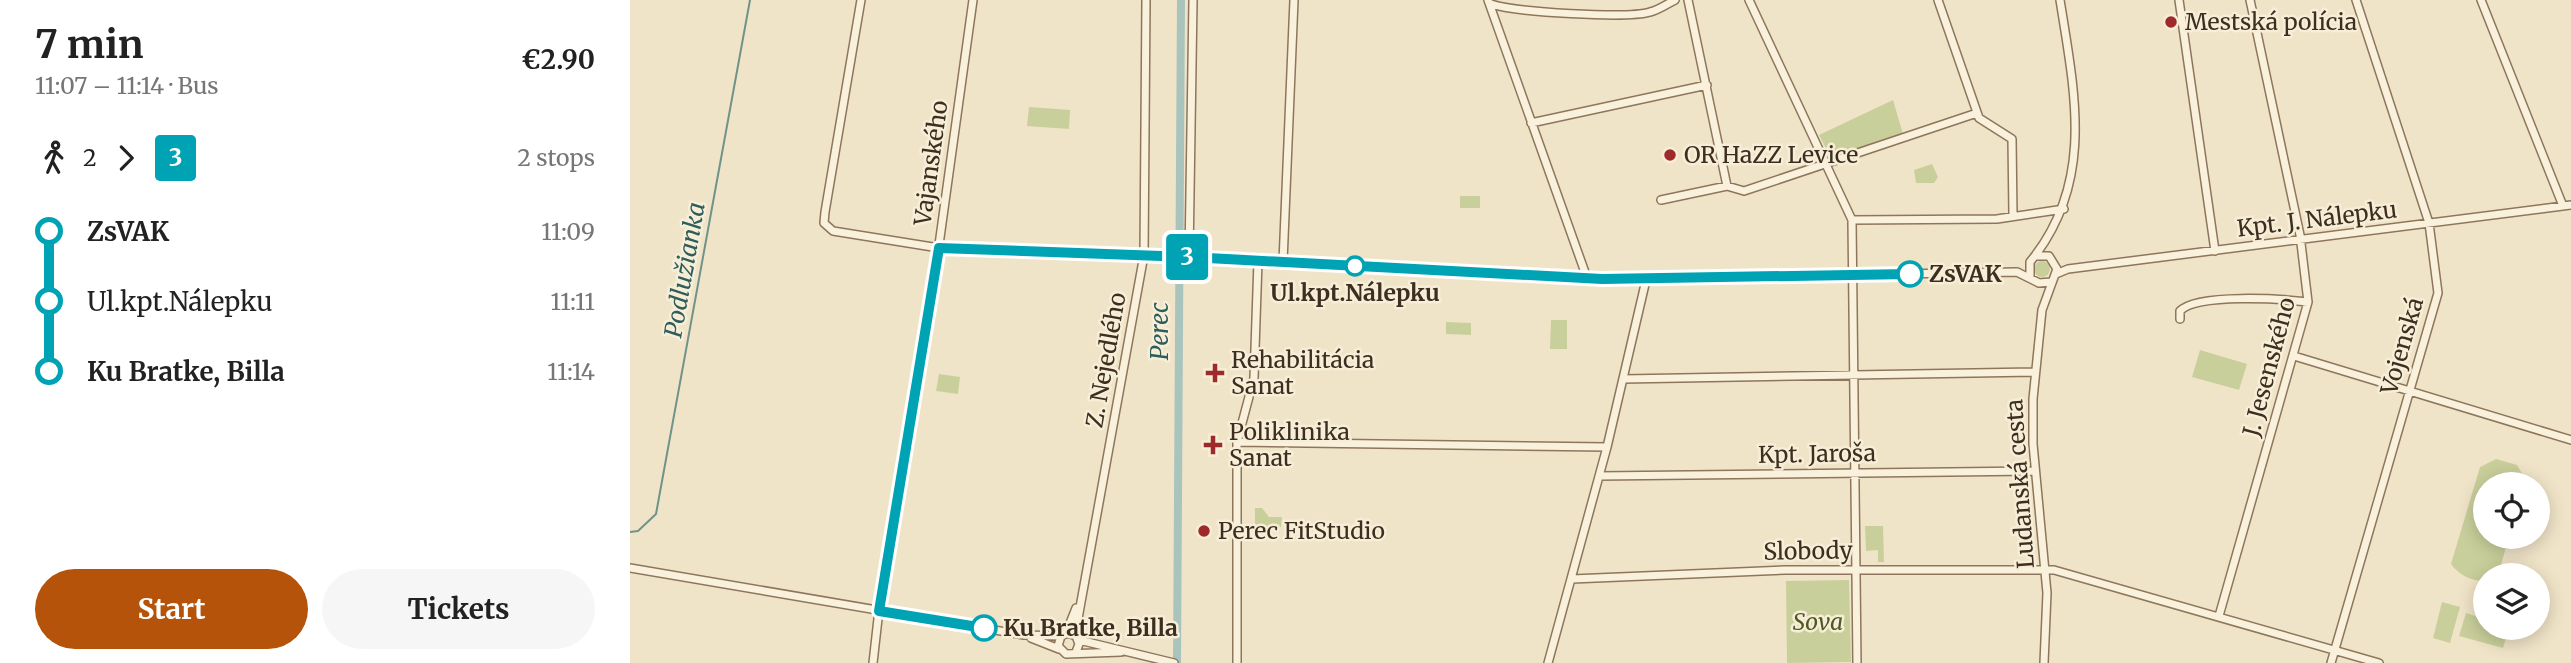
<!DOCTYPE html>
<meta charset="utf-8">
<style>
:root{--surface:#fff;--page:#f6f6f6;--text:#222;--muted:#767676;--accent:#b45309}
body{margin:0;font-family:Merriweather,serif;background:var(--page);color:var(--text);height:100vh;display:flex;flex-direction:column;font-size:26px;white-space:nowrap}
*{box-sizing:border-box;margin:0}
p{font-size:23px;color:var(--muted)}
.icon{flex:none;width:38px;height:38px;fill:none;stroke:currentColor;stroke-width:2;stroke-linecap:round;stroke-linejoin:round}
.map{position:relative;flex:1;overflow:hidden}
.side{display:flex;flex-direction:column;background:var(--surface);width:630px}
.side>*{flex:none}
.badge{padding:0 14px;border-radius:5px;font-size:24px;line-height:46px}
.fabs{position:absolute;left:1843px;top:472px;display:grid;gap:14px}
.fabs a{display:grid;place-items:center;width:77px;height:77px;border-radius:50%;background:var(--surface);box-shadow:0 4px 18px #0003;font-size:35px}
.map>.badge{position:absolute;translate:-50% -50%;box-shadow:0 0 0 4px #fff}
.legs{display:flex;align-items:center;gap:10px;height:77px;padding:0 35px;font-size:23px}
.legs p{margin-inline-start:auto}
.headline{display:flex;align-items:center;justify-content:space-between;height:119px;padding:0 35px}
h1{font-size:38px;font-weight:700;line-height:52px}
.primary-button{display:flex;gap:14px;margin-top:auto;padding:14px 35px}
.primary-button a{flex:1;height:80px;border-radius:42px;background:var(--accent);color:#fff;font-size:28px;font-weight:700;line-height:80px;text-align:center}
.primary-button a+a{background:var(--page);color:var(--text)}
ul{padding:0 35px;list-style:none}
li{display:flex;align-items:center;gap:24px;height:70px;font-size:26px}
li i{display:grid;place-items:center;width:10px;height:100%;margin:0 9px;background:currentColor}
li i::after{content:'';width:18px;height:18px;margin:-9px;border:5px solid;border-radius:50%;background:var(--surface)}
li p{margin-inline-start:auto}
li:first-child i{background:linear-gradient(#0000 50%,currentColor 0)}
li:last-child i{background:linear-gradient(currentColor 50%,#0000 0)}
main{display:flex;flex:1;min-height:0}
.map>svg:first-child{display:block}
.green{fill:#c9cf9b}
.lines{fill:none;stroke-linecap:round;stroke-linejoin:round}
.stream{stroke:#6f938a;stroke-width:2}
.canal{stroke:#a9c4bc;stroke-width:8}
.minor-casing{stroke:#8d765c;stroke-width:10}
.minor{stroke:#faf1dc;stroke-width:7}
.line-1-casing{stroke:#fff;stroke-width:16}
.line-1{stroke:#00a3b4;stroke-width:10}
.poi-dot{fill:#9e2a2b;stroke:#f7eed8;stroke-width:2.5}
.stop-1-dot{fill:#fff;stroke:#00a3b4;stroke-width:3.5}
.labels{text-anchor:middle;stroke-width:5;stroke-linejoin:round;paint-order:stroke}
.poi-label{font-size:23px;fill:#3d2e20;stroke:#f7eed8;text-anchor:start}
.street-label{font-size:23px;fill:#3d2e20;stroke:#f7eed8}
.stop-label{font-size:23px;font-weight:bold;fill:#3d2e20;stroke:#f7eed8;text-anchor:start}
.park-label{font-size:23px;font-style:italic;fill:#4d5a26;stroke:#f7eed8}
.water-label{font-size:24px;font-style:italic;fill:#2f5d5a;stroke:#f7eed8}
</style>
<main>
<section class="side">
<div class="headline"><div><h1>7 min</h1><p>11:07 – 11:14 · Bus</p></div><b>€2.90</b></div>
<div class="legs"><svg class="icon" aria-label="walk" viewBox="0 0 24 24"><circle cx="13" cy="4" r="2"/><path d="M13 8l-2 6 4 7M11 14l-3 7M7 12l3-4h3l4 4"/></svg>2<svg class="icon" aria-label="forward" viewBox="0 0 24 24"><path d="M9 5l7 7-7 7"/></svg><b class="badge" style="background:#00a3b4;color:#fff">3</b><p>2 stops</p></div>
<ul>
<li><i style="color:#00a3b4"></i><b>ZsVAK</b><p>11:09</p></li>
<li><i style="color:#00a3b4"></i><span>Ul.kpt.Nálepku</span><p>11:11</p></li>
<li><i style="color:#00a3b4"></i><b>Ku Bratke, Billa</b><p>11:14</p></li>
</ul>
<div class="primary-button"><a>Start</a><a>Tickets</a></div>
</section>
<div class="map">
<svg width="1941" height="663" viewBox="0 0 1941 663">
<rect width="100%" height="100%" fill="#f0e4c8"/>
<path class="green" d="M1263 100 1273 134 1207 156 1199 154 1189 135Z
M399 107 440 110 439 129 397 126Z
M1302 164 1308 177 1304 183H1286L1284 170Z
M830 196H850V208H830Z
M1404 269a8 8 0 1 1 16 0a8 8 0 1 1-16 0Z
M921 320H937V349H920Z
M816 322 841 323V335L816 334Z
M1570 350 1617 364 1609 390 1562 377Z
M309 374 330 377 328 394 306 391Z
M1866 459 1887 465 1896 480 1895 485H1855V537H1879L1868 575 1855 576V581C1841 581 1829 575 1821 564L1850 467Z
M625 508H632L639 517H652L651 527 625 526Z
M1235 526H1253L1254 562H1248V550L1236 551Z
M1219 580 1221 662 1157 663 1156 581Z
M1812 602 1830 607 1820 643 1803 638Z
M1836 613 1855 619V628H1879L1873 648 1829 636Z"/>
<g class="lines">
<path class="stream" d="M0 532 8 531 26 514 120 0"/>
<path class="canal" d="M547 663 551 0"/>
<g class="minor-casing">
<path id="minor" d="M231 0 195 212 194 223 203 231 309 248 555 257 972 279 1387 272 1409 283 1421 282
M858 0 957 278
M1058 0 1097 186
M1119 0 1222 220 1227 663
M1308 0 1349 118 1382 139 1383 216
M1549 0 1585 251
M1851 0 1933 206
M861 4C885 12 997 19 1020 12 1029 10 1037 4 1045 0
M901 123 1077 85
M1031 200 1097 186 1114 191 1347 113
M1222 220 1367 219 1434 209
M1407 256H1419L1427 269 1412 310 1403 399V444L1417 593 1414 663
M559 257 563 0
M653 262 664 0
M1426 274 1438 269 1941 205
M1400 277V262C1465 183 1445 94 1430 0
M1550 319V311C1567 293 1653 299 1678 302
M1664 356 1941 440
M993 379 1404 372
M607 442 977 447
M969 476 1405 471
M0 568 394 635 431 636
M942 579 1155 570H1424L1749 663
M1589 616 1678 302 1670 235 1620 0
M436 633 446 608
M445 635 514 255 516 0
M401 638 429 649
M449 640 544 663
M446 652 449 644 446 636 438 633 431 636 428 646 436 654 491 652
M243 663 251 592 308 252 343 0
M607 663V442L624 378 628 261
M918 663 977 447 1016 280
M1701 663 1808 293 1799 223 1726 0"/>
</g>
<use href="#minor" class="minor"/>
</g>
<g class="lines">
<g class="line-1-casing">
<path id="line-1" d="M354 628 249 611 309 248 559 257 972 279 1280 274"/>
</g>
<use href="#line-1" class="line-1"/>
</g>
<g class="poi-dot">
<circle cx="1541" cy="22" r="7"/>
<circle cx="1040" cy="155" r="7"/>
<path d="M581.5 362.5h7v7h7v7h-7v7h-7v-7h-7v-7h7z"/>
<path d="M579.5 434.5h7v7h7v7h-7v7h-7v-7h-7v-7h7z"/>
<circle cx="574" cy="531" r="7"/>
</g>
<g class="stop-1-dot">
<circle cx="725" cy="266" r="9"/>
<circle cx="1280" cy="274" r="12"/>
<circle cx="354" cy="628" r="12"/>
</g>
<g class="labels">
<g class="poi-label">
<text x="1555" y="30">Mestská polícia</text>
<text x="1054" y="163">OR HaZZ Levice</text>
<text x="601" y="368">Rehabilitácia<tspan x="601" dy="26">Sanat</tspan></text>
<text x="599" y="440">Poliklinika<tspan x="599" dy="26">Sanat</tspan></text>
<text x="588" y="539">Perec FitStudio</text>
</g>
<g class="street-label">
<text transform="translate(301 163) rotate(-82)" y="8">Vajanského</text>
<text transform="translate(1687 219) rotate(-7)" y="8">Kpt. J. Nálepku</text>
<text transform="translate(1772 346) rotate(-74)" y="8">Vojenská</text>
<text transform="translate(476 360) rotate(-80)" y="8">Z. Nejedlého</text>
<text transform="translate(1639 367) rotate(-75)" y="8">J. Jesenského</text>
<text transform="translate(1187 454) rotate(-1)" y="8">Kpt. Jaroša</text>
<text transform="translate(1390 484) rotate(-94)" y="8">Ludanská cesta</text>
<text transform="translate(1178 551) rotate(-1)" y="8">Slobody</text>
</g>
<g class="stop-label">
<text x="1299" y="282">ZsVAK</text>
<text x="725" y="301" text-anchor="middle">Ul.kpt.Nálepku</text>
<text x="373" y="636">Ku Bratke, Billa</text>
</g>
<g class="park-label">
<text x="1188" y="630">Sova</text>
</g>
<g class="water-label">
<text transform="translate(55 270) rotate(-80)" y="8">Podlužianka</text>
<text transform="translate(530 331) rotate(-90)" y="8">Perec</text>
</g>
</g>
</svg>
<div class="fabs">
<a><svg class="icon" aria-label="locate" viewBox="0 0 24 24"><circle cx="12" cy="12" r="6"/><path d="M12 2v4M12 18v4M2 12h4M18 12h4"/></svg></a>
<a><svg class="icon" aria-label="layers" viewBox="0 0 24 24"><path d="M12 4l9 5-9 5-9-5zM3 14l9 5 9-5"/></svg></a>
</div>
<b class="badge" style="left:557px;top:257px;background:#00a3b4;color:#fff">3</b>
</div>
</main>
